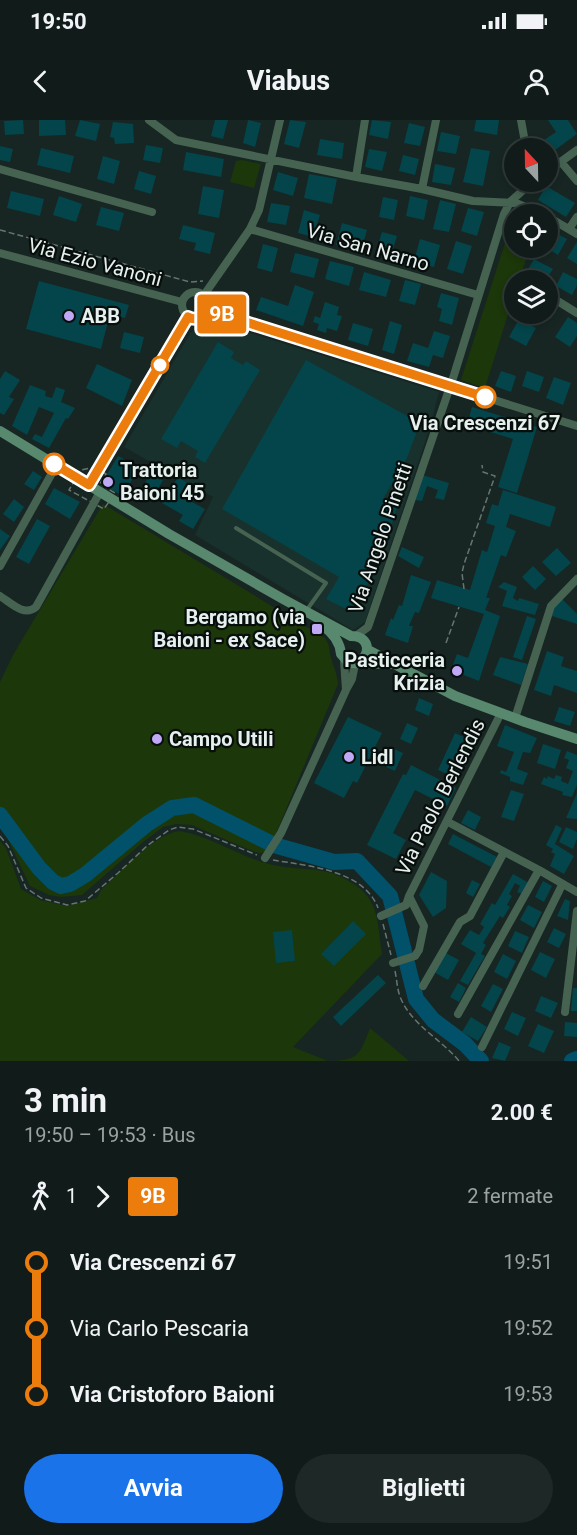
<!DOCTYPE html>
<html lang="it">
<meta charset="utf-8">
<style>
:root{--surface:#111c1a;--page:#1e2927;--text:#f1f3f6;--muted:#9ca1a2;--line:#303a39;--accent:#1a73e8}
body{margin:0;font-family:Roboto,sans-serif;background:var(--page);color:var(--text);height:100vh;display:flex;flex-direction:column;font-size:22px;white-space:nowrap}
*{box-sizing:border-box;margin:0}
p{font-size:20px;color:var(--muted)}
.icon{flex:none;width:33px;height:33px;fill:none;stroke:currentColor;stroke-width:2;stroke-linecap:round;stroke-linejoin:round}
.map{position:relative;height:941px;overflow:hidden}
.drawer{display:flex;flex-direction:column;background:var(--surface);flex:1}
.drawer>*{flex:none}
.badge{padding:0 12px;border-radius:4px;font-size:21px;line-height:39px}
.needle{width:39px;rotate:338deg}
.fabs{position:absolute;left:504px;top:18px;display:grid;gap:12px}
.fabs a{display:grid;place-items:center;width:54px;height:54px;border-radius:50%;background:var(--surface);box-shadow:0 3px 9px #0003,0 0 0 2px var(--line);font-size:30px}
.map>.badge{position:absolute;translate:-50% -50%;box-shadow:0 0 0 3px #fff}
.legs{display:flex;align-items:center;gap:9px;height:66px;padding:0 24px;font-size:20px}
.legs p{margin-inline-start:auto}
.overview{display:flex;align-items:center;justify-content:space-between;height:102px;padding:0 24px}
h1{font-size:33px;font-weight:700;line-height:45px}
.primary-button{display:flex;gap:12px;margin-top:auto;padding:12px 24px}
.primary-button a{flex:1;height:69px;border-radius:36px;background:var(--accent);color:#fff;font-size:24px;font-weight:700;line-height:69px;text-align:center}
.primary-button a+a{background:var(--page);color:var(--text)}
ul{padding:0 24px;list-style:none}
li{display:flex;align-items:center;gap:21px;height:66px;font-size:22px}
li i{display:grid;place-items:center;width:9px;height:100%;margin:0 8px;background:currentColor}
li i::after{content:'';width:15px;height:15px;margin:-8px;border:4px solid;border-radius:50%;background:var(--surface)}
li p{margin-inline-start:auto}
li:first-child i{background:linear-gradient(#0000 50%,currentColor 0)}
li:last-child i{background:linear-gradient(currentColor 50%,#0000 0)}
.status{display:flex;justify-content:space-between;align-items:center;height:42px;padding:0 30px;background:var(--surface);direction:ltr}
.status svg{height:16px;fill:currentColor}
header{display:flex;justify-content:space-between;align-items:center;height:78px;padding:0 24px;background:var(--surface);font-size:27px;font-weight:700}
.map>svg:first-child{display:block}
.built{fill:#19312d}
.green{fill:#1c3709}
.lines{fill:none;stroke-linecap:round;stroke-linejoin:round}
.river{stroke:#01516b;stroke-width:16}
.building{fill:#03454a}
.path{stroke:#677572;stroke-width:1.5;stroke-dasharray:6 3;stroke-linecap:butt}
.lane{stroke:#466352;stroke-width:4}
.street{stroke:#466352;stroke-width:8}
.secondary{stroke:#58886d;stroke-width:10}
.line-1-casing{stroke:#fff;stroke-width:14}
.line-1{stroke:#ec7c0c;stroke-width:9}
.poi-dot{fill:#bfa8f4;stroke:#070e0c;stroke-width:2}
.stop-1-dot{fill:#fff;stroke:#ec7c0c;stroke-width:3}
.labels{text-anchor:middle;stroke-width:4.5;stroke-linejoin:round;paint-order:stroke}
.street-label{font-size:20px;fill:#e6f0ee;stroke:#070e0c}
.poi-label{font-size:20px;font-weight:bold;fill:#e6f0ee;stroke:#070e0c;text-anchor:start}
.stop-label{font-size:20px;font-weight:bold;fill:#e6f0ee;stroke:#070e0c}
</style>
<div class="status"><b>19:50</b><svg viewBox="0 0 49 12"><path d="M0 12V9h3v3zM5 12V6h3v6zM10 12V3h3v9zM15 12V0h3v12zM26 1h20v11H26zM47 4h2v5h-2z"/></svg></div>
<header><svg class="icon" aria-label="back" viewBox="0 0 24 24"><path d="M15 5l-7 7 7 7"/></svg>Viabus<svg class="icon" aria-label="person" viewBox="0 0 24 24"><circle cx="12" cy="8" r="4"/><path d="M4 21q1-7 8-7t8 7"/></svg></header>
<div class="map">
<svg width="577" height="941" viewBox="0 0 577 941">
<rect width="100%" height="100%" fill="#172623"/>
<path class="built" d="M218 203 439 272 429 310 365 502 353 510 195 415 213 377 124 327 191 212Z"/>
<path class="green" d="M242 40 261 44 254 68 230 62 236 41Z
M514 95V128H530L519 160H514V175L485 268 461 260Z
M103 384 325 518C330 525 329 530 331 538 334 548 337 553 338 564L275 716 266 732 259 733 250 730 192 705 176 704 163 707 143 722 82 775 61 777 49 775 30 766 5 713 0 706V562L13 535Z
M179 711C210 716 238 736 269 744 290 750 318 747 337 755 348 760 364 769 370 780 379 794 379 817 382 834L293 927 328 941H0V721L6 728 21 769 40 780 67 786 97 778 101 770C121 752 152 715 179 711Z
M370 908 409 941H331C360 940 360 933 370 908Z"/>
<g class="lines">
<path class="river" d="M0 695 39 748 53 762 61 766 70 764 85 755 147 704 172 688 194 685 274 725 334 742 357 741 390 776 416 879 433 900 465 924 481 941
M572 941 577 939"/>
</g>
<path class="building" d="M23 0 24 14 5 15 4 1Z
M39 0H65L66 15 39 16Z
M80 0 100 4 96 21 75 16Z
M215 0H228L223 19 211 16Z
M248 0 261 3 255 27 243 23Z
M290 0 306 2 299 28 284 24Z
M372 0 391 2 388 19 369 15Z
M476 0H499L497 15 474 11Z
M548 0H568L577 14 548 35V28H541L538 24 556 12Z
M113 2 133 4 134 23 115 24 114 18 110 17Z
M409 3 425 7 420 26 404 23Z
M441 12 460 16 456 34 437 31Z
M320 19 344 23 342 39 317 35Z
M146 25 163 28 160 43 143 40Z
M0 26 13 29 10 42 0 40Z
M41 28 74 36 70 53 37 45Z
M471 28 490 31 483 66 463 62Z
M369 29 387 32 382 51 365 47Z
M186 32 224 39 221 57 183 50Z
M403 35 419 39 415 55 399 51Z
M103 36 120 41 114 64 97 59Z
M435 44 455 48 451 65 432 62Z
M139 51 156 56 151 74 134 69Z
M278 52 298 58 293 76 273 70Z
M309 54 337 59 332 84 304 78Z
M203 66 224 70 219 98 198 94Z
M546 66 575 83 566 97 538 80Z
M11 71 44 79 40 96 7 88Z
M59 76 82 84 76 102 53 95Z
M410 76 428 80 424 100 406 96Z
M383 77 398 80 394 100 379 97Z
M440 80 456 84 449 112 433 109Z
M271 83 290 86 286 105 267 102Z
M101 87 124 93 119 111 96 105Z
M468 88 484 92 477 116 461 111Z
M304 90 320 95 313 117 298 113Z
M342 103 367 110 361 132 336 125Z
M183 105 215 113 210 134 194 130 196 123 179 119Z
M550 110 567 119 558 135 548 129V114Z
M382 112 397 116 391 135 376 131Z
M420 119 440 125 434 147 414 141Z
M456 121 472 126 463 154 447 149Z
M577 122V144L567 138Z
M263 124 278 128 272 152 257 148Z
M295 133 319 139 314 158 290 152Z
M534 139 553 149 546 160H540L526 153Z
M330 141 354 147 349 166 325 159Z
M364 152 391 160 386 177 359 170Z
M563 152 577 159V165L572 175 556 166Z
M405 160 421 164 415 185 399 181Z
M39 161 129 185 125 198 110 194 101 229 26 209Z
M295 165 314 172 303 206 256 190 261 177 288 186Z
M441 173 459 178 452 205 439 201 442 189 437 187Z
M325 182 339 187 337 195 342 196 337 211 327 208 326 213 317 210 319 204 313 202 315 196 320 198Z
M568 197 577 203V216L570 227 555 217Z
M519 199 536 208 526 226 509 217Z
M390 201 402 205 394 234 382 230Z
M353 203 373 209 368 226 348 220Z
M434 211 450 216 443 238 433 235 429 247 407 241 413 223 428 228Z
M124 212 144 217 140 233 120 228Z
M218 222 234 232 231 238 243 245 246 241 260 250 205 343 195 337 198 331 181 321 177 328 161 319Z
M306 240 420 303 407 338 384 377 398 385 379 443 352 492 326 479 339 457 222 389Z
M97 244 132 260 122 286 86 268Z
M5 251 20 260 9 277 14 279 4 295 0 293V259Z
M501 251 516 256 511 272 495 266Z
M527 251 544 257 539 272 522 266Z
M554 257 571 263 563 285 546 278Z
M30 265 46 271 45 276 52 278 56 267 65 270 61 282 75 288 68 299 66 298 49 328 32 319 35 314 42 317 54 293 39 287 27 315 12 306Z
M472 287 537 307 517 373 498 367 513 319 467 305Z
M118 336 139 347 123 376 101 364Z
M33 351 42 357 34 370 24 364Z
M149 354 163 360 157 371 144 366Z
M422 355 449 363 444 380 435 378 438 370 427 366 422 381 415 380Z
M178 357 199 370 192 382 205 389 193 409 179 401 183 395 162 383Z
M54 368 80 382 70 399 45 384Z
M503 370 556 387 550 407 510 394 506 407 516 411 506 437 501 435 486 478H490L485 490 500 496 479 561 451 550 457 534 468 538 484 494 431 478 437 460 470 470 482 430 487 432 495 406 486 403 492 384 498 386Z
M14 379 24 387 14 402 3 394Z
M37 399 50 406 29 444 16 437Z
M0 409 10 416 0 430Z
M402 427 424 437 419 448 398 436Z
M557 428 571 443 556 456 542 442Z
M533 446 546 459 535 470 522 457Z
M411 455 431 462 419 493 415 492 409 506H413L408 523 385 515 391 498 393 500 399 485 402 486Z
M504 462 517 467 513 478 518 481 519 478 539 484 535 495 502 486 507 471 498 467Z
M561 478 577 494V504L552 496 555 485Z
M527 496 536 499 522 540 513 537Z
M547 531 564 537 561 546 577 551V573L554 565 551 576 534 570Z
M500 537 528 544 521 565 493 555Z
M419 578 433 584 429 596 415 590Z
M559 587 575 592 570 606 554 601Z
M348 597 382 613 357 663 353 661 344 678 314 663Z
M407 603 418 608 411 624 400 619Z
M505 605 537 618 530 633 523 632 517 649 528 653 523 665 510 661V657L500 653 501 650 506 652 514 632 497 626Z
M455 613 475 622 458 659 438 650Z
M543 624 561 630 555 649 537 643Z
M394 629 403 633 395 651 386 647Z
M567 631 577 635V665L572 677 562 675 563 672 541 664 544 657 547 659 548 656 554 659 556 655 562 657 561 661 568 664 573 651 566 648 569 640 564 638Z
M411 645 456 668 447 686 415 670 393 713 406 720 396 739 367 725 403 654 406 655Z
M511 670 524 674 514 701 501 697Z
M577 673V699L566 698Z
M468 690 481 697 475 710 461 703Z
M556 705 562 708 555 724 574 736 564 754 550 746 555 734 551 732 553 729 546 725Z
M566 707 577 712V719L573 729 559 722Z
M453 714 497 737 491 747 448 724Z
M431 752 447 761 446 788 433 797 419 775Z
M513 754 529 763 522 774 517 772 520 766 515 763 509 774 512 776 507 785 510 787 503 798 500 796 483 823 486 825 481 834 485 836 468 865 460 861 476 833 461 824 470 810 479 815 484 807 480 804 492 783 495 785Z
M472 760 480 764 473 777 466 773Z
M543 761 552 766 544 782 535 777Z
M565 779 570 781 568 800 557 796Z
M528 785 542 792 534 808 520 800Z
M353 801 366 814 334 846 321 834Z
M554 808 566 814 559 828 547 822Z
M292 810 295 841 276 843 273 812Z
M515 811 529 817 522 833 508 826Z
M444 832 459 840 448 860 434 852Z
M540 832 555 839 546 858 531 850Z
M503 834 516 841 507 859 494 852Z
M378 855 386 863 341 906 333 897Z
M458 863 466 868 459 882 450 877Z
M493 864 503 869 491 892 481 886Z
M573 868H577V891H571Z
M541 876 558 883 551 898 535 891Z
M512 892 526 898 518 916 504 909Z
M471 897 487 907 478 921 462 912Z
M565 902 577 903V917L564 916Z
M538 904 554 911 544 933 528 926Z
M499 922 511 927 505 941 492 938Z"/>
<g class="lines">
<path class="path" d="M0 110 190 162 203 161
M95 347 106 354 100 364 115 373 104 389 69 370 81 350Z
M464 469 462 453 464 444 495 356 483 352 482 345
M446 523 459 487
M0 716 8 726 26 768 41 778 67 785 85 781 118 753 148 725 169 710 178 707 193 709 257 735
M273 740C308 746 364 750 378 788
M383 804 391 835
M395 851C397 860 397 870 401 879 413 906 441 919 459 941"/>
<path class="lane" d="M236 408 326 463 306 491"/>
<path class="street" d="M149 0 176 20 356 57 422 69 473 81 516 83 542 94
M521 0 526 28
M561 42 577 61
M0 49 152 92
M548 51 577 30
M356 57 365 0
M422 69 436 0
M548 97 577 114
M250 109 478 175
M569 109 577 97
M0 133 182 182
M182 185a13 13 0 1 1 26 0a13 13 0 1 1-26 0Z
M204 175 250 109 259 90 280 0
M548 175 577 193
M207 190 577 306
M89 365 188 197
M0 446 56 346
M0 476C11 483 24 497 36 487L100 372
M356 516 368 507 454 255 504 94 510 82 532 62
M347 568 352 559 355 544
M515 598 551 486 577 459
M448 702 539 750 577 772
M265 738 281 713 346 570 344 540
M381 796 406 785 409 776
M393 843 415 836 419 830 424 806 409 776 501 593
M423 866 460 802 470 796 504 732
M565 892 577 791
M458 894 539 750
M482 927 562 765"/>
<path class="secondary" d="M0 311 169 414 283 479 351 516C368 516 372 531 360 542
M323 506C333 513 340 522 341 534L349 543 391 544
M368 530 455 576 525 602 577 619"/>
</g>
<g class="lines">
<g class="line-1-casing">
<path id="line-1" d="M54 344 89 365 188 197C196 201 203 198 207 190L485 277"/>
</g>
<use href="#line-1" class="line-1"/>
</g>
<g class="poi-dot">
<circle cx="69" cy="196" r="6"/>
<circle cx="108" cy="362" r="6"/>
<rect x="311" y="503" width="12" height="12" rx="3"/>
<circle cx="457" cy="551" r="6"/>
<circle cx="157" cy="619" r="6"/>
<circle cx="349" cy="637" r="6"/>
</g>
<g class="stop-1-dot">
<circle cx="160" cy="245" r="8"/>
<circle cx="485" cy="277" r="10"/>
<circle cx="54" cy="344" r="10"/>
</g>
<g class="labels">
<g class="street-label">
<text transform="translate(368 127) rotate(16)" y="7">Via San Narno</text>
<text transform="translate(95 142) rotate(15)" y="7">Via Ezio Vanoni</text>
<text transform="translate(380 418) rotate(-71)" y="7">Via Angelo Pinetti</text>
<text transform="translate(440 677) rotate(-63)" y="7">Via Paolo Berlendis</text>
</g>
<g class="poi-label">
<text x="81" y="203">ABB</text>
<text x="120" y="357">Trattoria<tspan x="120" dy="23">Baioni 45</tspan></text>
<text x="305" y="504" text-anchor="end">Bergamo (via<tspan x="305" dy="23">Baioni - ex Sace)</tspan></text>
<text x="445" y="547" text-anchor="end">Pasticceria<tspan x="445" dy="23">Krizia</tspan></text>
<text x="169" y="626">Campo Utili</text>
<text x="361" y="644">Lidl</text>
</g>
<g class="stop-label">
<text x="485" y="310">Via Crescenzi 67</text>
</g>
</g>
</svg>
<div class="fabs">
<a><svg class="needle" viewBox="-14 -14 28 28"><path d="M0-13l5 13h-10z" fill="#e53935"/><path d="M0 13l5-13h-10z" fill="#9ca1a2"/></svg></a>
<a><svg class="icon" aria-label="locate" viewBox="0 0 24 24"><circle cx="12" cy="12" r="6"/><path d="M12 2v4M12 18v4M2 12h4M18 12h4"/></svg></a>
<a><svg class="icon" aria-label="layers" viewBox="0 0 24 24"><path d="M12 4l9 5-9 5-9-5zM3 14l9 5 9-5"/></svg></a>
</div>
<b class="badge" style="left:222px;top:194px;background:#ec7c0c;color:#fff">9B</b>
</div>
<section class="drawer">
<div class="overview"><div><h1>3 min</h1><p>19:50 – 19:53 · Bus</p></div><b>2.00 €</b></div>
<div class="legs"><svg class="icon" aria-label="walk" viewBox="0 0 24 24"><circle cx="13" cy="4" r="2"/><path d="M13 8l-2 6 4 7M11 14l-3 7M7 12l3-4h3l4 4"/></svg>1<svg class="icon" aria-label="forward" viewBox="0 0 24 24"><path d="M9 5l7 7-7 7"/></svg><b class="badge" style="background:#ec7c0c;color:#fff">9B</b><p>2 fermate</p></div>
<ul>
<li><i style="color:#ec7c0c"></i><b>Via Crescenzi 67</b><p>19:51</p></li>
<li><i style="color:#ec7c0c"></i><span>Via Carlo Pescaria</span><p>19:52</p></li>
<li><i style="color:#ec7c0c"></i><b>Via Cristoforo Baioni</b><p>19:53</p></li>
</ul>
<div class="primary-button"><a>Avvia</a><a>Biglietti</a></div>
</section>
